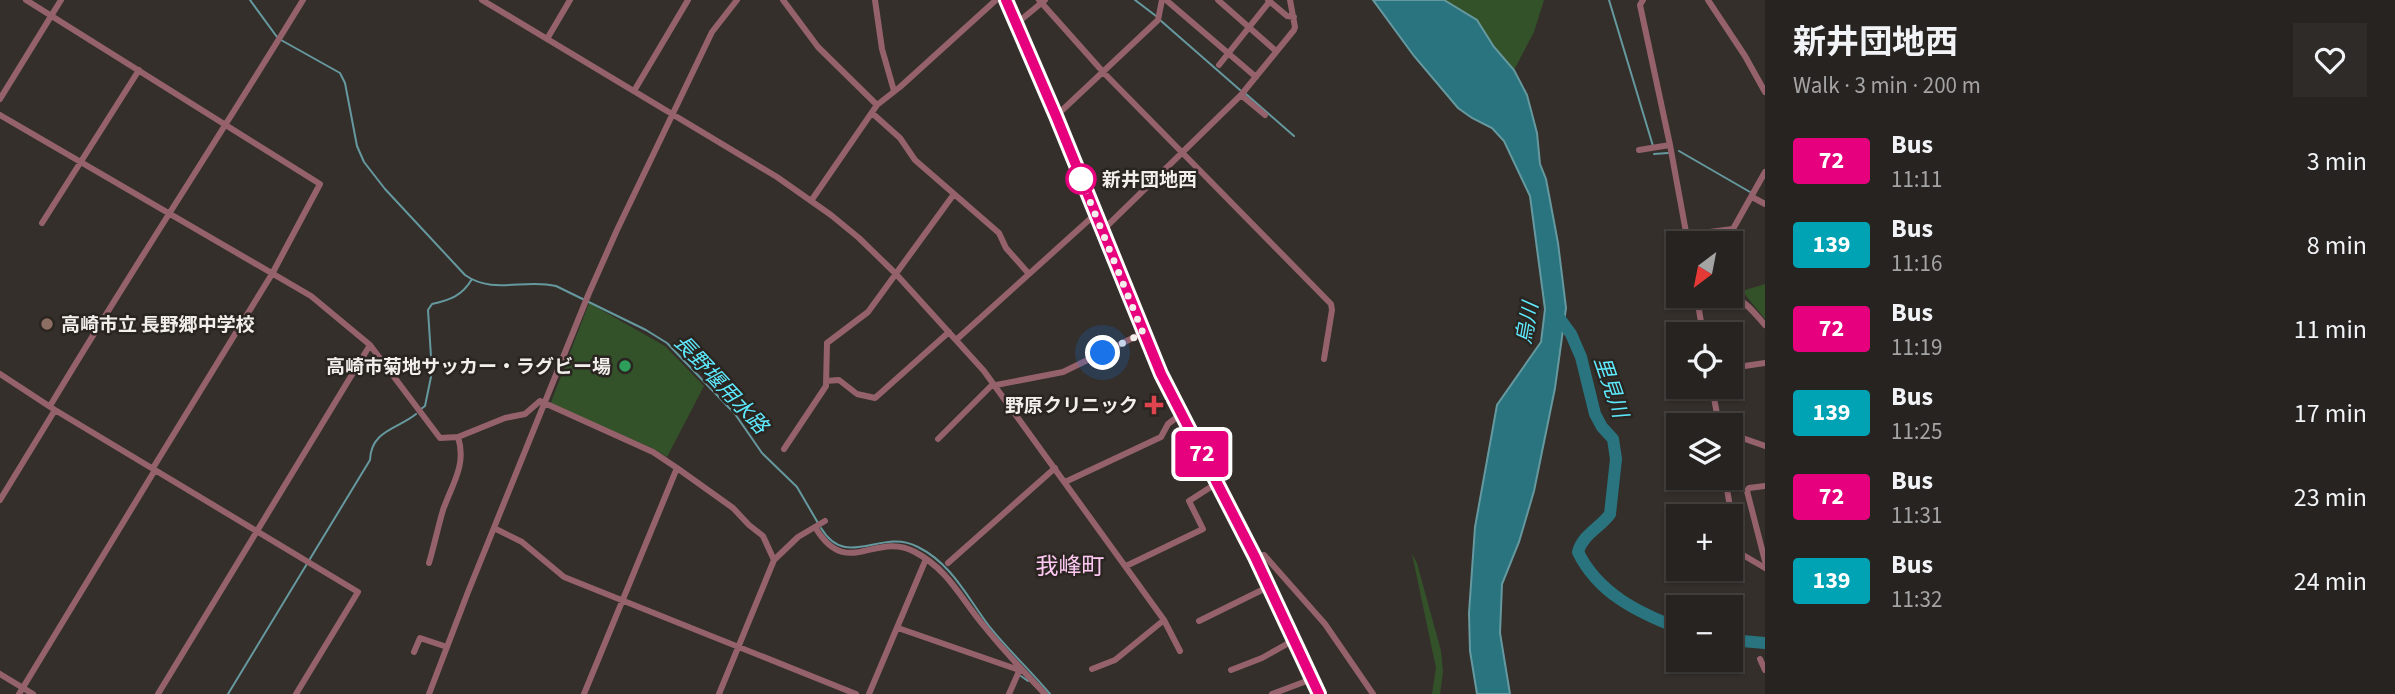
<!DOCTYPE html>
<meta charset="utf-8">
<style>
:root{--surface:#272320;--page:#2f2b29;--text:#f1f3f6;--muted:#a4a4a5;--line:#43403e}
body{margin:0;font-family:"Source Sans 3","Noto Sans JP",sans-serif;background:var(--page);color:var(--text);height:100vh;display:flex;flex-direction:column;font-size:26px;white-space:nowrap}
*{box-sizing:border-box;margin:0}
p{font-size:23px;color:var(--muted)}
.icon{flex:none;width:38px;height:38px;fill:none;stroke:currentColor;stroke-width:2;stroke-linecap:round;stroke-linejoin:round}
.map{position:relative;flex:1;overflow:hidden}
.panel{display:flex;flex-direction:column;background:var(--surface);width:630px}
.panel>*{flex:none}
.badge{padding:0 14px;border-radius:5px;font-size:24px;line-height:46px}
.needle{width:46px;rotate:212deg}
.tools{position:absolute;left:1666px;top:231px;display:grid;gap:14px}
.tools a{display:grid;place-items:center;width:77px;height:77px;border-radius:0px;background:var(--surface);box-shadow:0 2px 5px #0004,0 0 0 2px var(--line);font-size:35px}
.you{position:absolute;width:35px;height:35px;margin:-18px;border:5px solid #fff;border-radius:50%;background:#1a73e8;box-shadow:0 0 0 10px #1a73e833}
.map>.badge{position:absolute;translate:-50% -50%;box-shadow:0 0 0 4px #fff}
.round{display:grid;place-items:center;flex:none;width:74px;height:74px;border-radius:0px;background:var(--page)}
.summary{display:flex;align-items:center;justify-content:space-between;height:119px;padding:0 28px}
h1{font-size:33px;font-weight:700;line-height:52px}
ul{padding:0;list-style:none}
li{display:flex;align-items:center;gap:21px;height:84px;padding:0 28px}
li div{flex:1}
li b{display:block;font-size:26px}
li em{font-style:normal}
li .badge{min-width:77px;font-weight:700;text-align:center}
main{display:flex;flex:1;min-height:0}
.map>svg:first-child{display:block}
.green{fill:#345229}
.water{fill:#29747e;stroke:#65999f;stroke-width:2}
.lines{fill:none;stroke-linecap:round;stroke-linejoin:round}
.stream{stroke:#65999f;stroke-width:2}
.river{stroke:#29747e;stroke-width:12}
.minor{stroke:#95626c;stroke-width:6}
.primary{stroke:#f990a7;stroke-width:10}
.line-casing{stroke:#fff;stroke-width:16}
.line{stroke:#e6007e;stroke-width:10}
.walk{stroke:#f1eeeb;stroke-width:7;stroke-dasharray:0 12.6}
.stop-dot{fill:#fff;stroke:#e6007e;stroke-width:3.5}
.education-dot{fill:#8d6e63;stroke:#2a2520;stroke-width:2.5}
.leisure-dot{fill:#2e9e5b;stroke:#2a2520;stroke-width:2.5}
.health-dot{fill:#e0444e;stroke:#2a2520;stroke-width:2.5}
.labels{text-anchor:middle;stroke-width:5;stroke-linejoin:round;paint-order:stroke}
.stop-label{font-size:19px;font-weight:bold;fill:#f1eeeb;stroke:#2a2520;text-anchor:start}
.poi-label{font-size:19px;font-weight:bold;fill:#f1eeeb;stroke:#2a2520;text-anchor:end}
.water-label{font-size:21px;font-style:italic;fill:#5eeafe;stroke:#2a2520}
.quarter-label{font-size:23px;fill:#fecaf4;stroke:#2a2520}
</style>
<main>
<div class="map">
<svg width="1765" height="694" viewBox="0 0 1765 694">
<rect width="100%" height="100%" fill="#342f2a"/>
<path class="green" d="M1444 0H1544L1534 32 1514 70 1494 47 1477 20Z
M1765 284V319L1742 291Z
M589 303 665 346 704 386 667 457 654 449 550 405Z
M1412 554 1417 563 1441 651 1443 672 1440 694H1432L1436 668Z"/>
<path class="water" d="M1373 0H1444L1477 20 1494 47 1514 70 1527 95 1537 133 1540 164 1546 179 1558 243 1566 308 1555 388 1534 491 1519 542 1502 584 1500 633 1510 694H1477L1470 651 1469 613 1475 527 1497 405 1541 342 1545 309 1530 196 1504 141 1492 128 1472 118 1458 108 1414 56Z"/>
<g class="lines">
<path class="stream" d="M250 0 277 37
M1135 0 1156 16
M1609 0 1653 146
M1160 20 1240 90
M281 40 340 73 345 83 357 146 364 162 385 189 465 275C493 295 525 278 556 286L646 330 667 343 735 414 762 453 797 487 818 523
M1246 94 1294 136
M1679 151 1750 192
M1654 154 1668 153
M421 409 425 406 432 372 428 310 432 304C450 300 462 296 472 279
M821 528C847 571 881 527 918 547 952 564 967 597 989 626 1008 650 1031 671 1050 694
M1021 676 1028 681
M228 694 370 460C371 430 398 429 416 414"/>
<path class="river" d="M1555 312 1571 334 1581 357 1595 414 1602 427 1613 439 1616 459 1610 514C1600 528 1583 534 1578 552 1598 593 1637 612 1678 628
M1731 640 1765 643"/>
<path class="minor" d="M26 0 320 184 272 274 153 468
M482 0 777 177 831 215 859 238 896 274 984 371 1164 620 1180 651
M783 0 818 47 877 105
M875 0 882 49 894 91
M1039 0 1104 73 1331 304 1332 310 1324 359
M1166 0 1256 77
M1218 0 1276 51
M1268 0 1287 16 1294 17
M1643 0 1640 5 1670 145 1688 243
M1708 0 1745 56 1765 92
M1016 24 1045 0
M547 39 570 0
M1219 65 1270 1
M634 91 688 0
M1241 95 1265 115
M0 99 61 0
M872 113 900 138 915 160 999 233 1006 248 1029 274
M0 115 311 296 370 345 440 438 458 437 505 418 525 414 540 401 653 452 677 468 733 508 749 525 763 536 774 560
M1056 116 1158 20 1162 0
M1639 150 1670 145
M1752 197 1765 204
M811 201 877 105 900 87 996 0
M42 223 139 70
M1102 229 1107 226 1241 95 1294 30 1295 27 1290 0
M1686 235 1733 229 1765 172
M1697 298 1703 334
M1697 300C1740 298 1736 291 1765 325
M956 340 1090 219 1096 216
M1731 368 1765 363
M0 374 55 410 358 592 296 694
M826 381 839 380 857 394 875 398 949 332
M1712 387 1719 425
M50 406C132 269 220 136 303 0
M1731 434 1765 446
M938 439 991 386 1063 372 1143 333
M1176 448 1196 467 1207 464
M784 449 826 386 827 343 868 312 954 194
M1725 478 1738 552 1765 568
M1065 482 1161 437 1168 424 1181 414
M1765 486 1749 488 1747 491 1765 561
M0 500 55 410
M815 527C847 581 875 530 915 552 949 570 961 599 984 626 1003 650 1024 672 1045 694
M494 528 522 542 564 577 856 694
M1255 557 1264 555 1325 624 1373 694
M429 563C434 546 438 527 443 510 452 484 467 465 458 437
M948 563 1055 468
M1126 566 1203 529 1189 501 1217 483
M1199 621 1268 587
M898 628 1019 670
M414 652 420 638 447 647
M1760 659 1765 670
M1092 669 1115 660 1164 620
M1231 670 1262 658 1294 640
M0 674 33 694
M19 694 155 470
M158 694 370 345
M429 694 468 592 589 293 617 230 712 32 737 0
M584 694 677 468
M719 694 774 560 798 537 825 521
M869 694 926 559
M1009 694 1020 669
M1272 694 1312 679"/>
<path class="primary" d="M1006 0 1056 116 1161 375 1255 557 1319 694"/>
</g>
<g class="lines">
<g class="line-casing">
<path id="line" d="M1006 0 1056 116 1161 374 1255 557 1319 694"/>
</g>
<use href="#line" class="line"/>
<path class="walk" d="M1081 179 1143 333 1103 353"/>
</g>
<circle class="stop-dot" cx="1081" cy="179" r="14"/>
<circle class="education-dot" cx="47" cy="324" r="7"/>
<circle class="leisure-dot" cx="625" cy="366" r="7"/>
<path class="health-dot" d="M1150.5 394.5h7v7h7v7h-7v7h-7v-7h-7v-7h7z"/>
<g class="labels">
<g class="stop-label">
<text x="1102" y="186">新井団地西</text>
</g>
<g class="poi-label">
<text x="61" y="331" text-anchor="start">高崎市立 長野郷中学校</text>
<text x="611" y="373">高崎市菊地サッカー・ラグビー場</text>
<text x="1138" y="412">野原クリニック</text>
</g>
<g class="water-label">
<text transform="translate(1527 323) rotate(-80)" y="7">烏川</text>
<text transform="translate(721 384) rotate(47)" y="7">長野堰用水路</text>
<text transform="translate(1611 387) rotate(71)" y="7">里見川</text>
</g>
<g class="quarter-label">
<text x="1070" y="574">我峰町</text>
</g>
</g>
</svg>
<div class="tools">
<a><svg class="needle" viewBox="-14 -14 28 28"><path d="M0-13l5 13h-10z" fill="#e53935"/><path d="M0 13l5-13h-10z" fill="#a4a4a5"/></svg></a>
<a><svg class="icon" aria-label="locate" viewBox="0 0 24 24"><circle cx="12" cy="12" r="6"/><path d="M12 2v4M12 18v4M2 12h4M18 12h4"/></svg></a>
<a><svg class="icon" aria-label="layers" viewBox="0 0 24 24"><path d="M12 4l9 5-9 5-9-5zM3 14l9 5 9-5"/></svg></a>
<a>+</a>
<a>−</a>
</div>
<div class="you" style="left:1103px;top:353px"></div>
<b class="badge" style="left:1202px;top:454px;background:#e6007e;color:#fff">72</b>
</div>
<section class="panel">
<div class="summary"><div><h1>新井団地西</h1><p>Walk · 3 min · 200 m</p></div><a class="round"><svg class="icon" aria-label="heart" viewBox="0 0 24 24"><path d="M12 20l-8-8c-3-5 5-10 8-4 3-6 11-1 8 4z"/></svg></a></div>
<ul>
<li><span class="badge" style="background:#e6007e;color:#fff">72</span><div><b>Bus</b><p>11:11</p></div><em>3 min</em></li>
<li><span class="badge" style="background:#00a3b4;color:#fff">139</span><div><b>Bus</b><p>11:16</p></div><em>8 min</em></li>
<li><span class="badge" style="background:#e6007e;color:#fff">72</span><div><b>Bus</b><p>11:19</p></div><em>11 min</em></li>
<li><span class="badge" style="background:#00a3b4;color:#fff">139</span><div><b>Bus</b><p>11:25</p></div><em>17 min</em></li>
<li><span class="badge" style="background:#e6007e;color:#fff">72</span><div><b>Bus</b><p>11:31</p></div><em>23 min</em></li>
<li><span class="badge" style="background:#00a3b4;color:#fff">139</span><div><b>Bus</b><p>11:32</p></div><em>24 min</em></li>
</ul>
</section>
</main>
